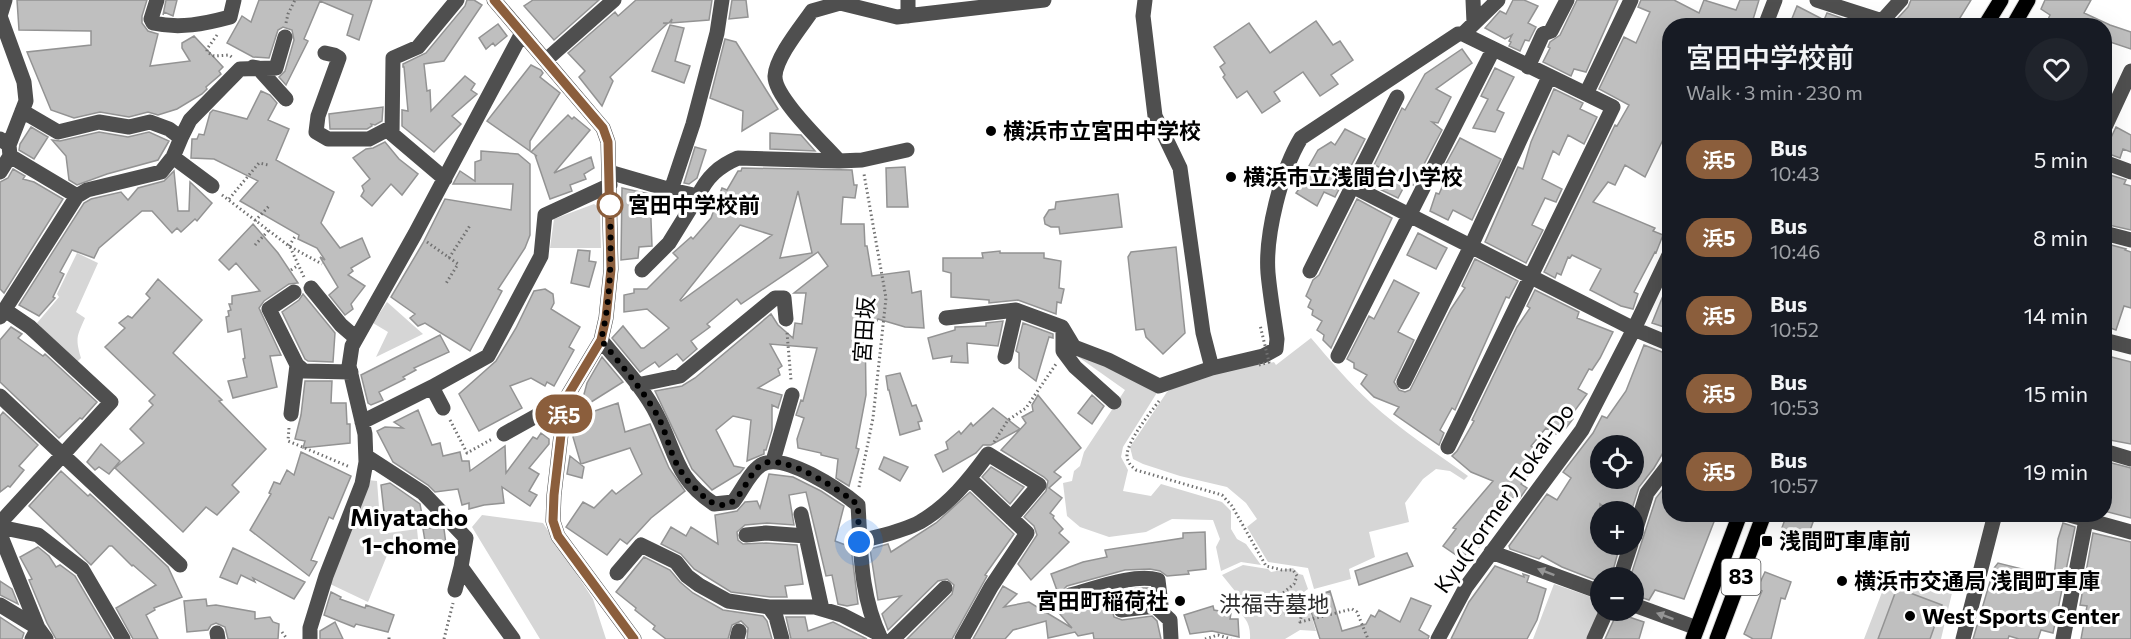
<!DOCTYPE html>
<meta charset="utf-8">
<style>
:root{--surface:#171b24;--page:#20242c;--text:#f1f3f6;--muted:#9ea1a6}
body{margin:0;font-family:Commissioner,"Noto Sans JP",sans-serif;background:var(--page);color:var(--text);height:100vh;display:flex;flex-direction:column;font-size:22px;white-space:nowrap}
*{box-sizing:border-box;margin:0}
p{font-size:20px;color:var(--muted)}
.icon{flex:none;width:33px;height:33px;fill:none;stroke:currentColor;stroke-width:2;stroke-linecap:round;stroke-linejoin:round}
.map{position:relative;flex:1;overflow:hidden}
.sheet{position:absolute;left:1662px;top:18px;width:450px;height:504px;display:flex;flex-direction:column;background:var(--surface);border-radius:24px;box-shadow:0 6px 24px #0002}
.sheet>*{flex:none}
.badge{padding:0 12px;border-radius:20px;font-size:21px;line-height:39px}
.buttons{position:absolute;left:1590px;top:435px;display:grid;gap:12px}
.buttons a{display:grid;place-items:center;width:54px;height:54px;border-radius:50%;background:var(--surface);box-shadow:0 6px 24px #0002;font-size:30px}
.you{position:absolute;width:30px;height:30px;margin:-15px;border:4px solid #fff;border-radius:50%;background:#1a73e8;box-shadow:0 0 0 9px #1a73e833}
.map>.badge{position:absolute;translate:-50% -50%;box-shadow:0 0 0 3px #fff}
.round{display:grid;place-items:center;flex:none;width:63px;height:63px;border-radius:32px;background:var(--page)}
.summary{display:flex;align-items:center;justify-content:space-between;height:102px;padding:0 24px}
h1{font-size:28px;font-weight:600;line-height:45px}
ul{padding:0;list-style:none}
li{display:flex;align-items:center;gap:18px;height:78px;padding:0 24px}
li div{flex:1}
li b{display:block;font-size:22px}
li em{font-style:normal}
li .badge{min-width:66px;font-weight:700;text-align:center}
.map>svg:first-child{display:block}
.green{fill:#d6d6d6}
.building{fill:#bfbfbf;stroke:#939393;stroke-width:1.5;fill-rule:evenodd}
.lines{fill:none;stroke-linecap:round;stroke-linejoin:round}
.major-casing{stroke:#dbdbdb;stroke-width:17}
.path{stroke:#717171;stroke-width:3;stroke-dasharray:1.5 3;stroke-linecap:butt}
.minor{stroke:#4f4f4f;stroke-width:15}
.major{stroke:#000;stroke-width:15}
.path-bridge{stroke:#717171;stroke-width:3;stroke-dasharray:1.5 3;stroke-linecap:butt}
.oneway{fill:#959595}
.line-casing{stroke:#fff;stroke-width:14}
.line{stroke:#8b5e3c;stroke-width:9}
.walk{stroke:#000;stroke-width:6;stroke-dasharray:0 10.8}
.poi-dot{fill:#000;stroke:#fff;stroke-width:2}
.stop-dot{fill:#fff;stroke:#8b5e3c;stroke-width:3}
.labels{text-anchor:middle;stroke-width:6;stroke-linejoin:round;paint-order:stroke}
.shield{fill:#fff;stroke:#4c4c4c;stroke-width:1.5}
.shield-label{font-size:21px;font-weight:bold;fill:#000}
.poi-label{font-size:22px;font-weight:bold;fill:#000;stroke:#fff;text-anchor:start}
.stop-label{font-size:22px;font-weight:bold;fill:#000;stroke:#fff;text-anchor:start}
.street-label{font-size:22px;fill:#000;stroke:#fff}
.park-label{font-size:22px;fill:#2d2d2d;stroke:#fff}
.neighbourhood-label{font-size:24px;font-weight:bold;fill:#000;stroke:#fff}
</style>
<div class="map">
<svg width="2131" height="639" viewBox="0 0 2131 639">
<rect width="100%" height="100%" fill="#fff"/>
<path class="green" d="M594 204 600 208 601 248H550L554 219Z
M77 253 98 263 76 312 85 318C77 336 75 338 81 358L77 362 37 323 59 297 57 294Z
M387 302 423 334 376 357 388 332 373 323Z
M1311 338C1330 360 1349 383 1371 403 1401 430 1435 452 1468 476L1464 480 1450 471 1436 469 1423 479 1405 503 1409 522 1369 532 1375 557 1349 569 1351 579 1314 589 1308 568 1268 562 1247 527 1257 519 1246 503 1227 487 1180 476 1143 464 1133 459 1130 447 1167 392C1194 370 1241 369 1274 362L1276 365Z
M1070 351 1099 360 1158 391 1123 447 1121 457 1128 470 1123 491 1151 496 1161 484 1222 502 1231 511V529L1237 539 1246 544 1261 565 1241 562 1221 571 1216 547 1220 539 1213 520 1172 519 1146 532 1109 537 1080 527 1067 516 1063 483 1072 481 1074 471 1080 466 1084 452 1125 390Z
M367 480 377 481 381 534 417 529 419 549 388 553 368 602 328 583Z
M482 515 543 523 593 599 606 639H540L472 527Z
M1243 565 1268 569 1271 572 1293 568 1299 574 1303 575 1308 589 1304 592 1316 631 1300 630 1285 639H1250C1251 622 1244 616 1231 604L1239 596 1222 575Z
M1889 574 1952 593 1941 639H1864Z
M1554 584 1600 600V610L1588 639H1533Z"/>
<path class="building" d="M17 0H147L142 16V23L148 31 158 34 150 66 190 61 182 48V43L194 36 223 67 219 71 221 74 206 87 207 89 202 94 177 109 158 115 148 112 129 117 100 112 74 118 51 110 27 52 91 45V31L19 30Z
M166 0H177L173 16 164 12 163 15Z
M259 0H372L359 40 347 35 353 15 320 1 304 39 308 41 286 85 279 77 285 71 294 40 292 30 283 27 278 30 269 58 253 57 227 43 242 16 251 22Z
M467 0H474L482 5 444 61 424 64 427 91 430 90 431 111 465 76 475 84 471 90 477 94 452 116 461 124 434 152 402 126V110L408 111 404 67H403V64L426 53 465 6Z
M533 0H599L554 40 524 6Z
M636 0H712L709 20 671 23 672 19 669 23H663L667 24 610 77 613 81 602 106 579 77 585 71 568 53 615 12 618 16Z
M732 0H746L748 17 729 19Z
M1513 0H1524L1538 6 1528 23 1536 27 1529 41 1525 40 1520 51 1509 46 1511 42 1509 41 1512 35 1505 39 1485 28 1500 11 1506 14Z
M1577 0H1618L1586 72 1574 69 1571 76 1543 62 1550 48 1548 47 1550 42 1560 35Z
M1641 0H1674L1699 13 1704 0 1736 10 1740 0H1759L1751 26H1670V125L1645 177 1625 165 1615 185 1608 182 1593 202 1655 228 1653 231 1663 235 1656 253 1655 252 1634 292 1638 294 1633 309 1621 306 1590 290 1601 269 1572 255 1570 258 1568 257 1561 275 1557 273 1555 278 1544 272 1615 125 1617 126 1629 105 1599 89 1624 37 1636 43 1650 12 1638 7Z
M1911 0H1971L1955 26H1903L1896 20 1908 7Z
M2045 0H2091L2084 13 2110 25 2131 32V49L2104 40V26H2045L2050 15 2041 9Z
M1797 6 1824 20 1827 13 1858 24 1857 26H1789Z
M1316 21 1333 45 1340 41 1353 60 1331 75 1338 84 1320 96 1303 72 1274 92 1280 101 1262 113 1247 91 1237 98 1223 77 1225 75 1220 67 1225 63 1214 47 1249 23 1270 53Z
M498 24 507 36 495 46 493 43 486 49 479 38Z
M670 25 684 28 675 61 690 66 684 83 652 71Z
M725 39 736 42 778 109 742 131 743 111 710 98Z
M1462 49 1472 63 1436 89 1451 97 1438 123 1432 122 1442 130 1413 185 1406 183 1398 198 1375 187 1384 169 1374 165 1402 108 1405 110 1425 74Z
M531 65 541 70 543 73 540 77 560 93 530 141V151L487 121Z
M1495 68 1514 77 1497 110 1504 113 1495 132 1473 128 1488 99 1481 96Z
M1554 89 1583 103 1580 109 1597 117 1584 144 1568 135 1559 155 1553 151 1542 179 1562 189 1556 202 1545 198 1532 225 1543 230 1526 263 1485 242 1518 167 1523 169 1531 142Z
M261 91 270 95 277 103 268 120 289 129 276 160 334 192 321 223 340 248 362 238 370 257 351 268 353 271 348 275 365 286 351 304 353 309 345 315 329 295 338 287 320 257 325 260 317 248 298 239 299 235 240 201 258 181 214 159 191 158 192 139H197L199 134 204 135 210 113 213 110 247 119Z
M383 107 382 121 375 125 371 124 372 126 367 129H330L329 114Z
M568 115 572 119 574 117 590 130 554 173 591 157 594 168 584 174 586 179 570 185 572 191 550 199 535 155 537 156 531 152Z
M31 127 48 137 34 159 19 150 20 144Z
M2116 127 2131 135V152L2123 149 2120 158 2109 154 2110 148 2107 146Z
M1345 129 1365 139 1335 197 1324 192 1317 206 1296 193 1304 182 1301 180 1318 150 1331 142 1335 145Z
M99 132 128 137 149 132 169 141 158 160 107 174 77 185 69 180 66 156 52 140 60 141Z
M770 133 801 135 815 151 770 149Z
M1460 138 1501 159 1472 220 1453 210 1448 220 1430 211 1436 193 1439 194 1448 174 1443 169Z
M385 142 399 159 418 174 402 195 391 184 372 206 361 196 364 191 362 186 370 179 353 158 366 149 373 148Z
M695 147 706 150 697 178 689 184 684 183Z
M481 151 518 154 530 164V235L525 248 498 289 502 291 470 351 425 323 418 326 410 318 415 314 391 297 423 243 445 199 511 210 513 184H453L460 171 475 181V162L481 160Z
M905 167 908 207H887L886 168Z
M742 168 852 170 854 185H857L855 198 843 197 841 224H864L865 246H867L872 276 909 271 912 293 921 291 924 328 905 327 878 319 877 321 865 322 866 395 856 448 859 449 849 486 836 478 838 459 821 455V453L798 448 797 439 804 418 796 415 801 400 803 401 817 348 770 344 782 366 778 369 780 375 758 388 782 395 778 408 772 405V430L766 450H764V454L747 461 751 420 733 416 716 430 734 466 744 468 740 473 712 490 692 469 655 391 682 386 695 378 771 314 778 325 793 338 795 323 802 324 806 293H794L828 266 818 252 741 304 737 299 707 324 710 327 691 341 697 349 683 361 677 354 659 367 655 362 640 372 612 338 623 326 641 348H644L669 328 647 309 624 312V295L634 293V289H647L678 258 673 253 691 237 693 239 711 218 722 188 727 190 738 171H741ZM798 191 812 253 780 258 785 239ZM740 225 772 235 681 301 680 300Z
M13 169 25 176 23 179 34 182 63 199 4 293 0 289V182L8 178Z
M174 171 178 211H189L190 182 212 203 197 221 195 219 181 232 177 228 172 233 152 211H142L99 248 94 258 72 250 60 272 64 274 53 297 55 298 39 316 19 305 84 203 91 199 121 192 128 200 138 188 164 181Z
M2104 173 2126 180 2124 184 2131 186V230L2104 224Z
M622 188 650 194 652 246 639 247 638 258 621 260Z
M1118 194 1122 227 1060 234 1059 227H1051L1045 224 1044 218 1049 210 1055 209 1056 202Z
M1357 199 1392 218 1331 348 1323 340 1324 335 1317 330 1322 321 1312 315 1313 310 1308 307 1311 300 1306 296 1313 280 1319 275Z
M253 224 278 253 298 283 289 284 264 301 259 308 281 355 270 356 277 387 233 398 228 381 247 377 243 359 245 358 241 329 228 332 226 317 229 316 228 311 231 310 229 304H232V296L260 291 236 263 229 270 219 260Z
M1418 233 1447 248 1436 269 1407 255Z
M2104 243 2126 249 2125 250 2131 252V308L2124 306 2116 330 2105 326 2111 302 2104 300Z
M1176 247 1185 333 1163 354 1146 337 1144 329 1136 330 1128 257 1131 252Z
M578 250 590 251 589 261 596 262 589 287 571 283Z
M1000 251V253H1044V258L1061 261 1059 288 1064 289 1061 303 1057 302 1056 314 1018 300 989 303V300L951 297V273L943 271V258H983L982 253Z
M1475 259 1518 281 1509 298 1506 297 1455 410 1452 408 1440 430 1444 433 1439 445 1394 414 1399 407 1374 397 1361 384 1367 375 1354 368V363L1347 359 1369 316 1374 319 1394 280 1419 293 1398 332 1414 340 1394 382 1399 390 1405 392 1410 390 1451 309 1465 288 1462 286Z
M158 279 202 320 173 353 222 400 219 401 266 449 232 485 239 492 217 515 206 507 183 532 115 468 144 443 130 429 153 405 149 401 155 395 105 347 125 328 119 323 128 316 132 318 150 298 146 294Z
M1669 281H1670V329L1652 323Z
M545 289 553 294 554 303 551 309 580 327 569 347 574 350 554 386 547 382 545 386 531 378 510 386 522 408 479 431 459 394 496 361 516 328 534 291Z
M1535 290 1579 312 1577 318 1613 332 1600 358 1592 370 1589 369 1578 389 1587 394 1570 417 1573 419 1566 428 1556 434 1546 428 1531 446 1542 454 1537 465 1521 484 1527 488 1520 498 1516 495 1500 510 1482 531 1487 535 1479 547 1474 543 1462 559 1443 546 1456 529 1453 528 1493 481 1471 472 1452 456 1457 451 1474 421 1472 420 1517 327 1530 308 1527 306Z
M303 294 335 333 333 362 308 361 305 359 282 312 299 300Z
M1003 321 998 346 967 343 968 363 951 362 952 356 933 359 928 338 955 330V327L986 326V323Z
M1023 323 1053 334V338L1049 337 1036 381 1019 368V353L1016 351Z
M11 327 22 334 18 338 43 356 45 354 97 402 82 419 80 418 59 438 0 382V340Z
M440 335 449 352 414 368 416 370 403 377 405 379 379 392 383 400 371 405 368 403 361 375Z
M1644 345 1670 355V441L1654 468 1639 487 1631 512H1612L1600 504V544L1620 545 1611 578H1600V582L1562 567 1542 556 1539 559 1510 549 1509 546 1547 494 1557 500 1571 478 1563 472 1593 433 1602 416 1607 418 1626 391ZM1600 446H1634V478H1600Z
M2104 355 2131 362V444L2104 439Z
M602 357 623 382 580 409 587 383Z
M900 373 912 406 916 405 922 421 918 422 920 429 900 435 889 390H888L886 376Z
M305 381H332L331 403H346L347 424H350V443L303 448 305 441 295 439 301 415Z
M1038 395 1081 448 1054 472 1061 477 1049 488 1062 498 1050 513 1054 516 1053 518 1063 529 1059 533 1069 542 1031 580 1018 564 1037 535 1034 526 1024 517 1046 491 1048 481 1044 477 1001 450 1026 423 1022 417 1033 411 1032 405Z
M1092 395 1104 406 1092 424 1078 413Z
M618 403 625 432 650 424 669 468 685 491 651 518 627 544 620 539 607 555 566 527 583 502 594 508 612 490 616 494 642 474 630 448 581 464 573 437 575 426 578 425 577 417Z
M993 408 1020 429 991 445H983L976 453 943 472 935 455 948 449 946 442 959 431 961 434 971 423 973 426Z
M418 410 432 445 440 443 443 456 460 452 462 461H469L470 471 505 446 506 473 533 437 537 439 541 433 549 439V444L529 468 539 474 529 491 537 495 530 506 502 487 504 503 484 505 469 509V503L462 505 458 489 435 492 428 485 393 462 377 431 385 427 403 428 394 422Z
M3 412 38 445 19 466 24 470 10 487 8 486 0 492V416Z
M101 444 120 461 109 474 99 467 95 470 87 462Z
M301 452 351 476 333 519 329 517 311 560 317 562 309 576 250 530 271 494 269 493 274 482 280 484 287 470 294 475Z
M570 456 584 467 582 478 567 474Z
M884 457 908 467 900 481 879 469Z
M2104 461 2131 468V518L2104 511Z
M991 467 1024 487 1010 504 982 477Z
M61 471 88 496 90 494 168 567 182 597 154 608 155 610 146 615 158 639H133L116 608 156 585 133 565 132 566 112 546H109L91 565 29 506Z
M769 474 793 477 821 491 844 506 835 541 851 547 858 604 847 606 838 604 832 575 826 576 806 492 789 495 794 525 767 523 745 525 737 532 738 540 743 544 766 543 797 545 803 584 785 586 787 597H770L731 592 694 569 681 554 661 544 671 527 686 536 691 527 718 544 715 515 737 511 745 502 757 501 760 508Z
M1670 480V514H1717L1684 599 1655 590 1649 600 1634 595V578H1630L1656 498Z
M390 483 420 504 423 520 403 523 402 517 385 521 381 485Z
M970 492 1014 534 985 575 987 576 952 639H907L952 594 954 585 947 579 938 581 888 630 882 614 901 596 878 600 870 549 888 544 891 552 936 523Z
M1787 514H1816L1805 544 1780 533Z
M2063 523 2075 527 2053 633 2041 630 2038 639H2019L2009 636 2008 639H1973L1994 568 1998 563 2054 577 2058 539Z
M441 526 444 529 446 544 426 547 423 529Z
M1205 532 1206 569 1188 571 1189 574 1167 576 1160 571 1150 569 1125 570 1067 586 1061 592 1063 601 1068 604 1108 594 1114 617 1122 620 1152 616 1157 621 1161 639H1094L1093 633 1078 636 1075 632 1048 638 1046 621 1013 630 1005 639H973L1003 586 1017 594 1004 607 1029 602 1072 628 1046 598 1059 596 1051 574 1083 562 1107 557 1105 550 1183 538V533Z
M2093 533 2131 542V639H2081L2087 606 2080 605Z
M38 547 49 556 56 567 60 565 75 576 112 639H56L47 623 29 580 32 579 20 557Z
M233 548 305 582 294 599 253 578 255 582 241 575 237 584 220 577Z
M1407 553 1413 566 1359 585 1355 571Z
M644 557 670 570 680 582 693 593 723 610 763 616 767 621 772 639H747L748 628 741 621 732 625 728 639H666L653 629 655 626 635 610 636 608 616 592Z
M1495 566 1524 577 1523 574 1529 576 1527 582 1546 589 1537 620 1527 639H1451L1469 602Z
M1765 572 1791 582 1785 599 1781 598 1771 639H1753L1744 634 1762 591 1757 589Z
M0 581 12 589 18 604 0 595Z
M1138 588H1149L1150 597 1129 599 1127 590Z
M1897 588 1942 605 1930 639H1878Z
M1330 591 1342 631 1366 624 1371 615 1375 617 1379 610 1400 622 1411 598 1431 606 1419 630 1429 636 1428 639H1320L1307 599Z
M331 592 341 597 340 599 365 608 366 605 394 615 388 632 356 624 354 627 324 615Z
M206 599 207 606 216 605 255 612V619L270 617 273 622 279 624 278 639H228L225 627 216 623 211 625 208 630 187 632 184 601Z
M1213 606 1214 610 1231 613 1230 619H1238L1239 637 1212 631 1190 634 1184 615Z
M1617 613 1644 622 1639 639H1605Z
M0 617 24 633 22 639H0Z
M786 617H805L808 631 833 622 867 639H791Z
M335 622 343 639H320V631Z"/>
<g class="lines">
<g class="major-casing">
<path id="major" d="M1985 26 2001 0
M2013 26 2028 0
M1693 639 1740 514
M1717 639 1764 514"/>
</g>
<path class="path" d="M286 23 288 14 295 0
M217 35 207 49V52L214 56 229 55 233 58
M222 195 289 246 322 264
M229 199 259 163 268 165
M255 221 270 205
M427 242 458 264 445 285
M255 245 269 230
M289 246 296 235
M290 247 304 277
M449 258 471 224
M291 270 297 266
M787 333 791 380
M1159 401C1150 413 1128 440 1127 455 1127 462 1131 466 1136 470L1222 495 1232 506 1266 566 1282 570H1293L1297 576 1294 584 1283 593 1280 614 1302 613 1300 622 1352 609 1357 612 1368 639
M450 420 467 453 492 439
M289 428 288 441 350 467
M994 442 1008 420 1026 408 1056 364
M859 487 873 418 886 298 864 174
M282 632 287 639
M389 639V637
M444 639 453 603
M1205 639 1218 635 1231 639"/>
<path class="minor" d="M5 0 0 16 24 82 26 101 9 145
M157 0 151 19 153 23C180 29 204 24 230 17L234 0
M494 0 603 128 608 142 611 269 606 318 601 340 565 400 554 495 553 521 558 536 634 639
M1145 0 1143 16 1155 116 1180 168 1203 333 1212 368 1263 356 1276 349 1277 339C1274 317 1270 295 1268 273 1265 235 1281 171 1301 138L1458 34H1463L1498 0
M1473 0 1474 23
M1817 0 1882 21 1889 26
M908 16V0
M1882 21 1901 0
M1765 26 1775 0
M325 53 334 55 339 58 318 116 316 132 328 139H369L392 127
M546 60 614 0
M253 67 258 68 286 99
M1528 67 1543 34 1551 31 1567 0
M1586 94 1631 0
M2104 129 2131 71
M181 138 190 120 240 69 276 68 285 37
M0 139 9 145 10 156 0 172
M907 150 862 160 839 161C824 144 774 97 775 76 776 57 801 27 812 11L840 3 897 17 1044 0
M10 156 77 196
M173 157 212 186
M2104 162 2131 172
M609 172 671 190 698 196C707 177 719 166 738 158L839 161
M445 179 392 134 393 58 418 47 457 0
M1352 186 1634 329 1670 344
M671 190 693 124 717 33 722 0
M2104 233 2131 240
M642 270 669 243 698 196
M1310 271 1397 97
M311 288 341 325 356 338
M294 292 269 309 297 365 304 371 351 372
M0 317 77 196 87 190 161 172 173 157 181 138 169 129 150 122 129 127 99 122 58 132 22 111
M946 318 1016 310 1062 327 1074 347 1108 360 1159 386 1212 368
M1063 330V351L1075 367 1114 402
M601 340C620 364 644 388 657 415 677 453 674 477 714 504L733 502C742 491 749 473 761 465 783 451 841 491 858 505 861 553 860 595 881 639
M2104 340 2131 347
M1338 356 1493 50
M1005 357 1016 310
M1404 382 1471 246 1549 77
M637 385 680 376 775 298H784L786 319
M432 387 443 408
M0 396 180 565
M291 414 297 365
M362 422 432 387 488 356 541 256 545 215 610 185
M504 434 565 400
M1448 447 1613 107 1463 34
M2104 451 2131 459
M366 456 423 493 466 538 461 567 513 639
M773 461 792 395
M801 514 822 609
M2066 514 2131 532
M0 523 111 402 30 327 5 310
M0 527 38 535 82 569 123 639
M0 534 38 628 46 639
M746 535 766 533 806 536
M1634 535 1647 493 1670 463
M859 542C878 536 902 532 920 522 949 505 969 480 988 454L1039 485 1011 518
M1491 552 1600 592
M617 573 641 545 676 562 687 576 699 585 728 601 769 607H815L842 615 879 634
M1620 578 1631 544
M1116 583 1121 610 1155 606 1170 620 1171 639
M455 590 461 567
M1070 595C1094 589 1134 573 1158 580L1161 605 1155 606
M0 605 38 628 32 639
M1634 605 1697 628
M769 607 776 617 782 639
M217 633 218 639
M310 639V628L326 576 362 484 366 462 365 434 349 366 352 346 415 234 522 33
M737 639 739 631
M893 639 945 588
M962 639 991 587 1027 533 970 479
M1438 639 1466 587 1582 430 1634 329 1670 253
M1594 639 1607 610
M1963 639 1995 514
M2063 639 2086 520"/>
<use href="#major" class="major"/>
<path class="path-bridge" d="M1259 365 1269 362 1260 325"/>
</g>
<defs><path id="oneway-solid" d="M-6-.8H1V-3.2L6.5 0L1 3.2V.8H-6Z" transform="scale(1.5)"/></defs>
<g class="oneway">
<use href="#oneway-solid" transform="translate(1546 572) rotate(-159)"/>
<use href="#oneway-solid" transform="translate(1665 616) rotate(-160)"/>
</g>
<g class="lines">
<g class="line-casing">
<path id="line" d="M494 0 603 128 608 142 611 269 606 318 601 340 565 400 554 495 553 521 558 536 634 639"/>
</g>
<use href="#line" class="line"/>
<path class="walk" d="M610 205C611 251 612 296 601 340 620 364 640 386 656 413 667 431 669 454 681 471 685 479 692 485 699 492 703 496 707 500 713 503 742 515 745 470 765 463 786 455 842 491 858 505L859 542"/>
</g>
<g class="poi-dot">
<circle cx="991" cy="131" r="6"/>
<circle cx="1231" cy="177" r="6"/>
<rect x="1761" y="535" width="12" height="12" rx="3"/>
<circle cx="1842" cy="581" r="6"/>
<circle cx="1180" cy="601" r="6"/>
<circle cx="1910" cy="616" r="6"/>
</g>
<circle class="stop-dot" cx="610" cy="205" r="12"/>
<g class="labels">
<rect class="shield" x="1721.5" y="559" width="39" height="36" rx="4.5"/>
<g class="shield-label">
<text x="1741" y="584">83</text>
</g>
<g class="poi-label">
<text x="1003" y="139">横浜市立宮田中学校</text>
<text x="1243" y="185">横浜市立浅間台小学校</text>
<text x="1779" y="549">浅間町車庫前</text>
<text x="1854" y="589">横浜市交通局 浅間町車庫</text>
<text x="1168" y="609" text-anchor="end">宮田町稲荷社</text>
<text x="1922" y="624">West Sports Center</text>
</g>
<g class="stop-label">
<text x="628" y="213">宮田中学校前</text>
</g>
<g class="street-label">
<text transform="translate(864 330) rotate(-86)" y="8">宮田坂</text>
<text transform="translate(1504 498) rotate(-55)" y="8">Kyu(Former) Tokai-Do</text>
</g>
<g class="park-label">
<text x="1274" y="612">洪福寺墓地</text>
</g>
<g class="neighbourhood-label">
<text x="409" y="526">Miyatacho<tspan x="409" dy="28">1-chome</tspan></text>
</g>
</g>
</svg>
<div class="buttons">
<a><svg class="icon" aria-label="locate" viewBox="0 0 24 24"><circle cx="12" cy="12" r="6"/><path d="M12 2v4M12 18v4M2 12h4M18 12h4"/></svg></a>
<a>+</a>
<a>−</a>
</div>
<div class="you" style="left:859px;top:542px"></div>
<b class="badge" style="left:564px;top:414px;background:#8b5e3c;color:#fff">浜5</b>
<section class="sheet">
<div class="summary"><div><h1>宮田中学校前</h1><p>Walk · 3 min · 230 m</p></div><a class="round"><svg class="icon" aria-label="heart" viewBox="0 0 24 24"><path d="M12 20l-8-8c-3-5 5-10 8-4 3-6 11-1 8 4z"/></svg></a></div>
<ul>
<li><span class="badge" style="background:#8b5e3c;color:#fff">浜5</span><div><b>Bus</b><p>10:43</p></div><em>5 min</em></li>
<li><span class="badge" style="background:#8b5e3c;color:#fff">浜5</span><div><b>Bus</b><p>10:46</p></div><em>8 min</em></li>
<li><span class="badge" style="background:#8b5e3c;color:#fff">浜5</span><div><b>Bus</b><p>10:52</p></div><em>14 min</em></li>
<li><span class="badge" style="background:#8b5e3c;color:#fff">浜5</span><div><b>Bus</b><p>10:53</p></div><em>15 min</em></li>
<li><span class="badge" style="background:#8b5e3c;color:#fff">浜5</span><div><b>Bus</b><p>10:57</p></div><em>19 min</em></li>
</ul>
</section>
</div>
